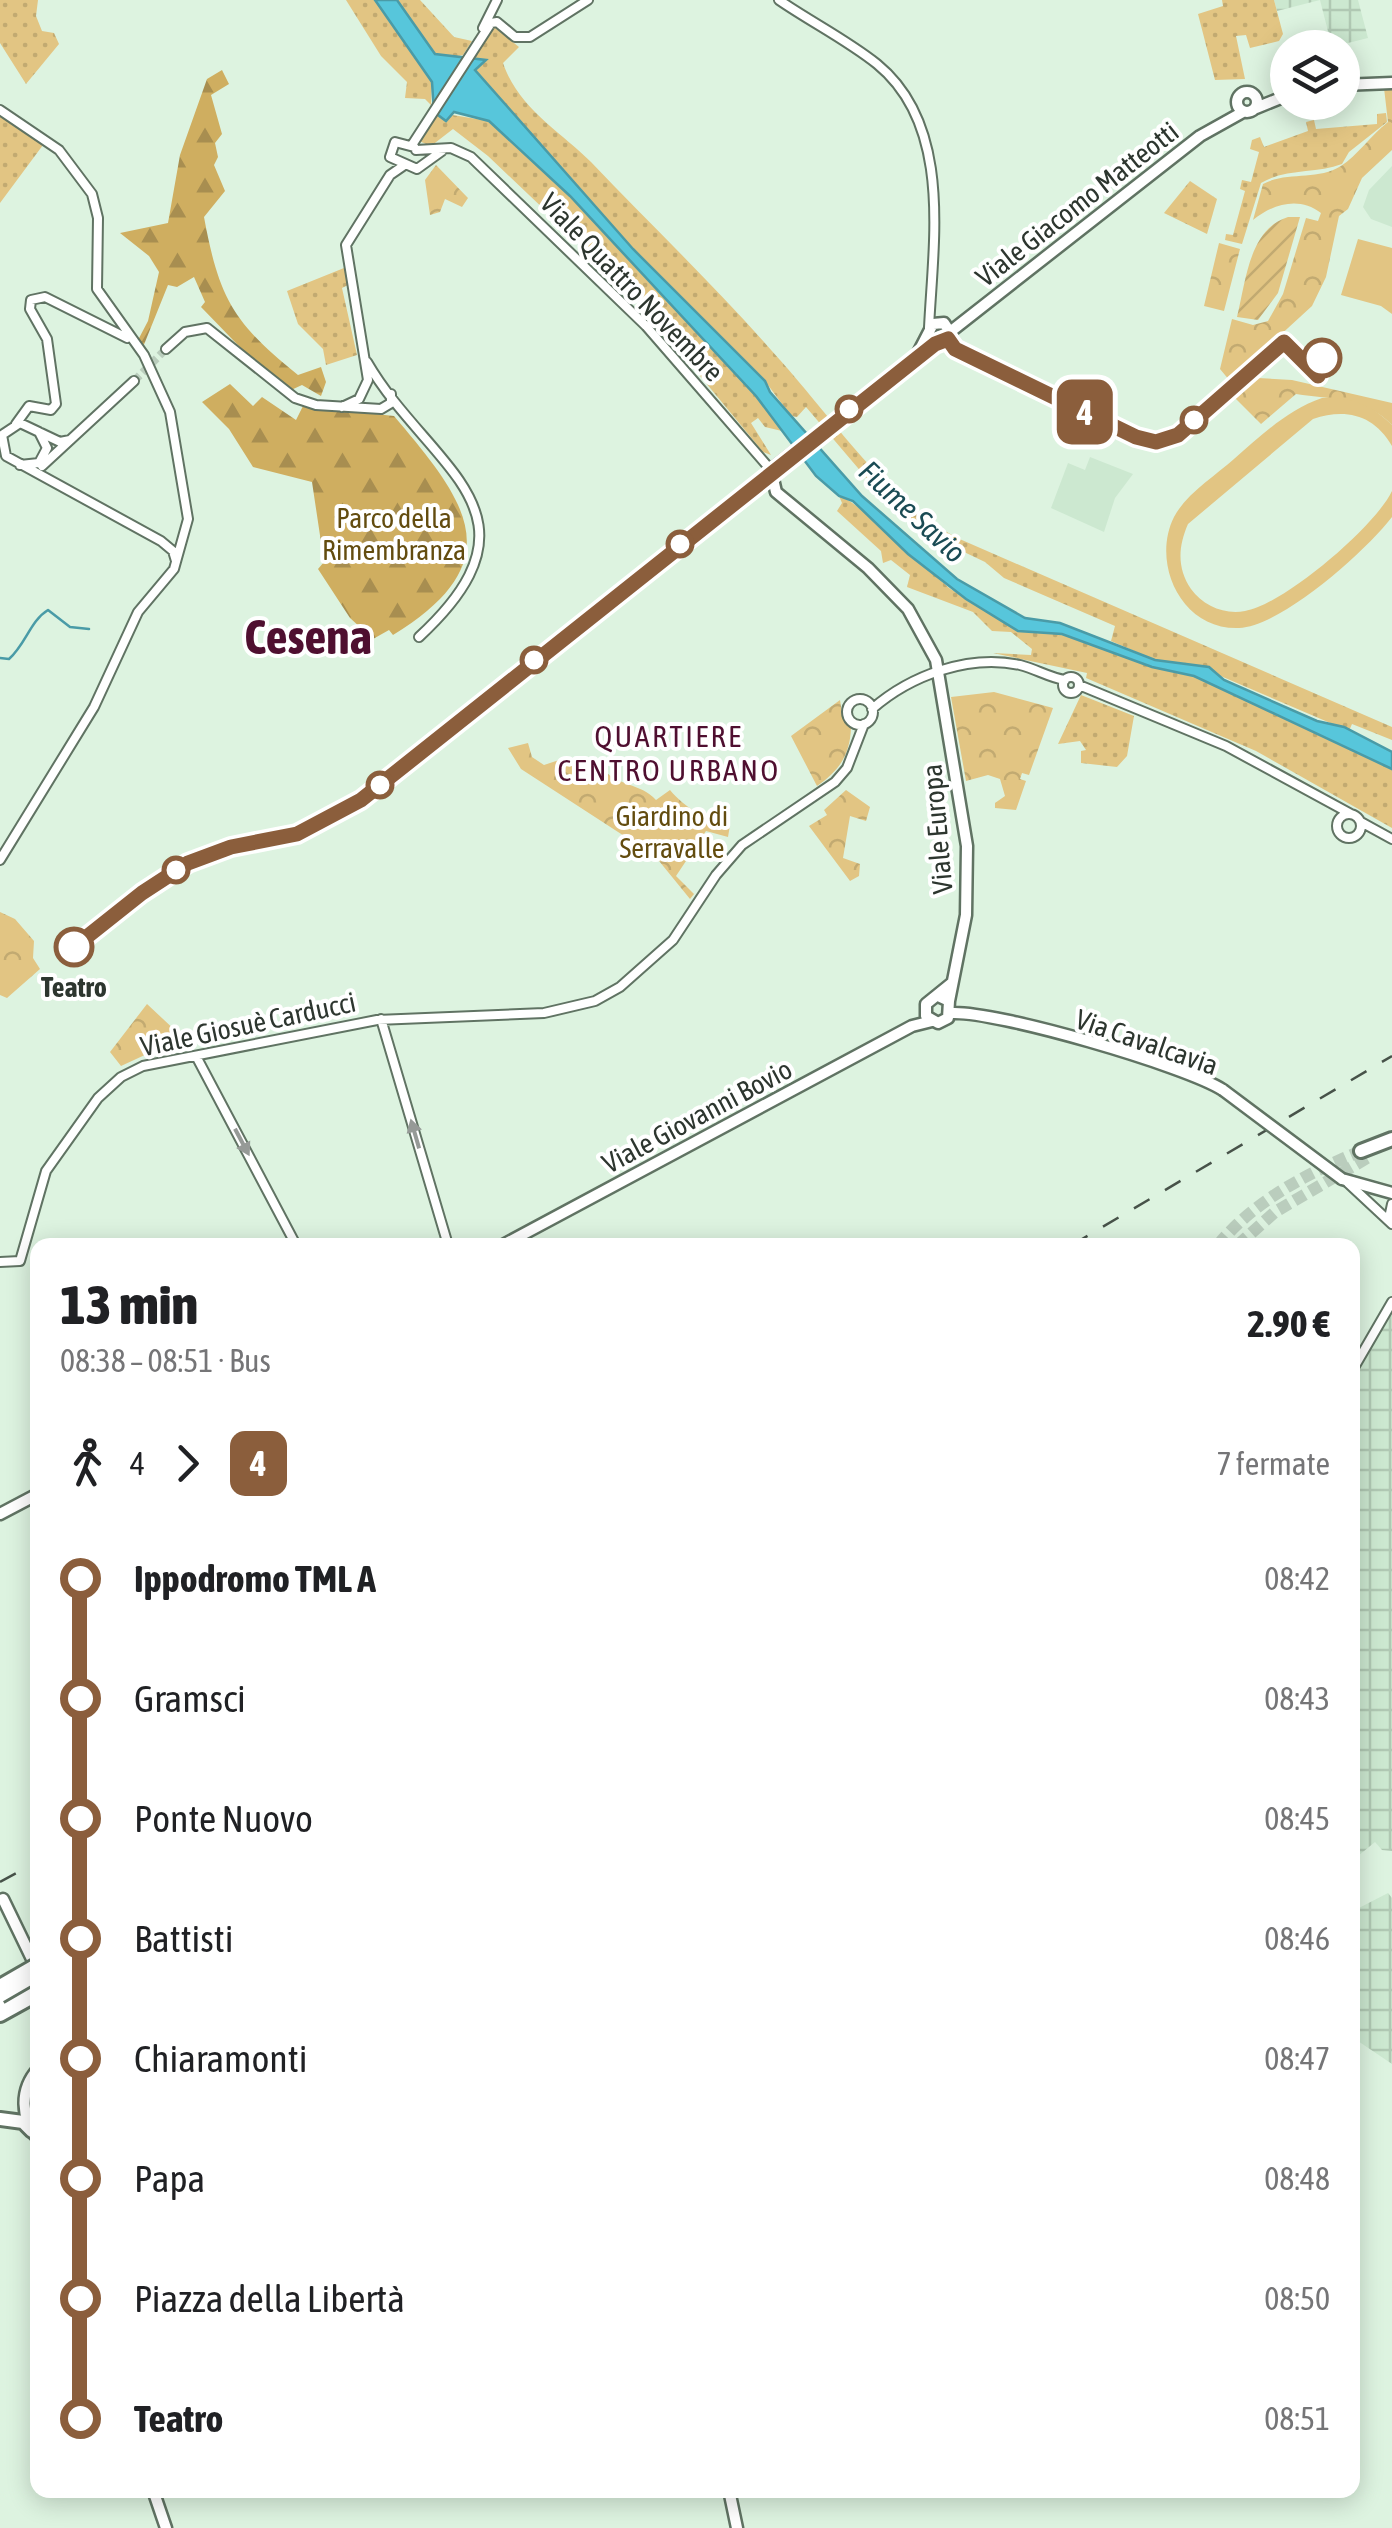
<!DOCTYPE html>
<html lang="it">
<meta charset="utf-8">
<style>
:root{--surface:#fff;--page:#f6f6f6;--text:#202124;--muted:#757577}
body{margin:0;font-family:"Asap Condensed",sans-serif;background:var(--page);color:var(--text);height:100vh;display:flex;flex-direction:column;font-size:38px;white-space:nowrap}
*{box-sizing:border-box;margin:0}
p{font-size:32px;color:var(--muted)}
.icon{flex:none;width:55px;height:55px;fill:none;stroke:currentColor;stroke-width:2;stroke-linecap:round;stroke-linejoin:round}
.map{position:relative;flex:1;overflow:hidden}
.details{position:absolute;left:30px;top:1238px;width:1330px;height:1260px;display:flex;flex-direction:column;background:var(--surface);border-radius:20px;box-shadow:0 5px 25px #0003}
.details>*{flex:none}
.badge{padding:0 20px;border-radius:15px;font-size:35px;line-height:65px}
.tools{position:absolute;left:1270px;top:30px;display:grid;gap:20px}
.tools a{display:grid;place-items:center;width:90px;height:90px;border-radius:50%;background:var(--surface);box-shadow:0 5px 25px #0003;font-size:50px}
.map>.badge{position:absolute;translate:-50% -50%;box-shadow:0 0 0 5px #fff}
.legs{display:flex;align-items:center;gap:15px;height:110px;padding:0 30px;font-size:32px}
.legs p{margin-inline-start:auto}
.overview{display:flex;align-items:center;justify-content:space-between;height:170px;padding:0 30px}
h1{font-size:55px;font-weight:800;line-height:75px}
ul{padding:0 30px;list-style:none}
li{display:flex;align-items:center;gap:35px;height:120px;font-size:38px}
li i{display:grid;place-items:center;width:15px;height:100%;margin:0 12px;background:currentColor}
li i::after{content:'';width:25px;height:25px;margin:-12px;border:8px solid;border-radius:50%;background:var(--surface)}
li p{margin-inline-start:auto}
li:first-child i{background:linear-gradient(#0000 50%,currentColor 0)}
li:last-child i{background:linear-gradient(currentColor 50%,#0000 0)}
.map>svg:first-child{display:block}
.built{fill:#cce8d0}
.industrial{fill:url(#industrial-grid)}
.grass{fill:url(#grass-dots)}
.forest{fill:url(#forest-firs)}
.park{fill:url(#park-crowns)}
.garden{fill:url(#garden-furrows)}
.pitch{fill:#e2c583}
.water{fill:#57c6db;stroke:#4a9ba7;stroke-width:2.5}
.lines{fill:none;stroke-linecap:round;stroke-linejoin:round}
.stream{stroke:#4a9ba7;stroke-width:2.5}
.minor-tunnel{stroke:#bacdbd;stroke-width:8;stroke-dasharray:8 4;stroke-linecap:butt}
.highway-tunnel{stroke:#bacdbd;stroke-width:12;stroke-dasharray:12 6;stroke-linecap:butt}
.minor-casing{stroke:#607363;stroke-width:12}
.major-casing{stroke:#607363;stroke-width:15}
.highway-casing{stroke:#607363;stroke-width:18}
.minor{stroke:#fff;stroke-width:8}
.major{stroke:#fff;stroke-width:10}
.highway{stroke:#fff;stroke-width:12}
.rail{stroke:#475249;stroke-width:2.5;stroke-dasharray:18 18;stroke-linecap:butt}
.major-bridge-casing{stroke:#607363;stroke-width:15;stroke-linecap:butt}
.highway-bridge-casing{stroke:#607363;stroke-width:18;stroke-linecap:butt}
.major-bridge{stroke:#fff;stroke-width:10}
.highway-bridge{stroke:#fff;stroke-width:12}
.oneway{fill:#969a97}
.line-1-casing{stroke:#fff;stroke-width:22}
.line-1{stroke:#8b5e3c;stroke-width:15}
.stop-1-dot{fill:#fff;stroke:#8b5e3c;stroke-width:5}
.labels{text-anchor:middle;stroke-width:8;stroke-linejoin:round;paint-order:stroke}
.street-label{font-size:28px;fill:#2d362f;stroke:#fff}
.park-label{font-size:28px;fill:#634c0f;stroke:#fff}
.stop-label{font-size:28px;font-weight:bold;fill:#2d362f;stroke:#fff}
.water-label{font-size:30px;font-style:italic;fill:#1a4b54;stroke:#fff}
.neighbourhood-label{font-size:30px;letter-spacing:2.5px;fill:#4f0f30;stroke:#fff}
.town-label{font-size:48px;font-weight:bold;fill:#4f0f30;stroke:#fff}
</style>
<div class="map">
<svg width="1392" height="2528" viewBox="0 0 1392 2528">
<defs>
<pattern id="industrial-grid" width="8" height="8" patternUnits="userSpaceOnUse" patternTransform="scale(2.5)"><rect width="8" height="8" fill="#cce8d0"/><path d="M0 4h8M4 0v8" fill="none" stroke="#b0c8b3"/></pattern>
<pattern id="grass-dots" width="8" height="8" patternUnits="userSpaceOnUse" patternTransform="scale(2.5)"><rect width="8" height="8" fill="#e2c583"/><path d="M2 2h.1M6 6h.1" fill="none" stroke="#c2aa71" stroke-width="1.8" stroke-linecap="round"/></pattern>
<pattern id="forest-firs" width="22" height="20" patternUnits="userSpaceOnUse" patternTransform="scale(2.5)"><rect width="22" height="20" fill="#cfae60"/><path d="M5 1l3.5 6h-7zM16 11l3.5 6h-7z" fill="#a88e50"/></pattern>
<pattern id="park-crowns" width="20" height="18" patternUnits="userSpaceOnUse" patternTransform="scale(2.5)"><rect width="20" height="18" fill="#e2c583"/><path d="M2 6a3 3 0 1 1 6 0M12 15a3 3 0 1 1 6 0" fill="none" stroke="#c2aa71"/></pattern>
<pattern id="garden-furrows" width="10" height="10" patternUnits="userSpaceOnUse" patternTransform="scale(2.5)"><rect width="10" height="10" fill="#e2c583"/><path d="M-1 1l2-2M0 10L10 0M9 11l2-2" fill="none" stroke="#c2aa71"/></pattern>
</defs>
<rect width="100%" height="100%" fill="#ddf3e0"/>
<path class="built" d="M1392 166V227L1371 219 1363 207 1369 190Z
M1090 457 1133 474 1115 498 1104 532 1051 508 1068 463 1085 470Z"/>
<path class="industrial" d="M1274 0H1358L1368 38 1332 47 1320 0 1277 11Z
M1392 1307V1851L1382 1850 1375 1842 1358 1856 1353 1852V1380Z
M1388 1893 1392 1898V2064L1352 2037 1353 1911Z"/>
<path class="grass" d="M0 0H38L36 16 42 31 54 33 59 44 26 84 0 43Z
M346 0H375L432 82 431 105 425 99 405 98 407 82 381 56Z
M397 0H420L454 37 472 41 463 55 447 59 435 54Z
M1222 0H1274L1283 34 1279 41 1250 48 1246 35 1236 36 1245 79 1215 80 1198 14 1223 6Z
M494 27 519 47 503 63C518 108 561 132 591 162 654 228 720 291 780 360 837 424 880 492 955 537L1392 727V740L1352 724 1349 731 1202 668 1155 660 1111 641 1115 626 1004 578 985 562 920 531 886 501 806 407 797 417 791 416 765 381 633 249 487 86 474 70 485 61 470 57Z
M434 112 489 121 506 135 570 196 756 396 782 431 765 427 758 418 751 423 771 455 763 452 630 291 488 156 453 129 431 146 419 141Z
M1386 113 1387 122 1349 152 1342 164C1316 174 1285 168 1261 183L1242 244 1225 240 1226 234 1233 235 1245 191 1240 189 1242 180 1251 182 1259 152 1250 149 1252 140 1260 137 1264 147 1308 131 1306 122 1314 120 1316 129 1377 124V114Z
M0 115 43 145 0 203Z
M1190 181 1217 199 1207 234 1164 213Z
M344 268 348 285 342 288 357 355 326 365 323 349 298 324 287 291Z
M839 496C855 502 866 515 880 524L949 588 1018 631 1062 634 1152 667 1194 676 1392 769V828L1256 751 1086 678 1087 673 993 653 1031 655 1032 649 1011 632 992 631 973 612 907 587 910 575 891 560 883 563 881 551 837 511 842 503Z
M1081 695 1134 716 1127 756 1117 767 1081 763V751L1086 750 1080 741 1058 744Z"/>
<path class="forest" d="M222 70 229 84 211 95 222 134 215 143 218 157 214 165 225 191 204 217C219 298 233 323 298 375L321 367 326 382 321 396 302 385 289 391 267 375 201 307 205 302 194 277 177 287 168 285 143 347 137 342 148 321 159 272 149 256 120 233 168 223 180 155 207 79Z
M230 384 253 406 262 397 296 420 303 406 394 416C467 502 513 561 393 635L389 630 373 639 350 618 318 569 324 562 312 482 253 467 229 429 202 402Z"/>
<path class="park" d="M1384 88H1392V150L1362 178 1348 209 1339 216 1326 277 1312 306 1230 381 1220 369 1232 319 1253 325 1268 321 1283 294 1306 218 1318 221 1321 213C1299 196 1273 204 1253 220L1263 184C1287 171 1317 181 1341 166 1357 156 1371 135 1388 122Z
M436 165 468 198 462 207 445 199 440 212 430 215 425 180Z
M1219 243 1240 249 1224 311 1204 306Z
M1258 378 1292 380 1392 403V425C1366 398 1331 399 1296 394L1261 424 1235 398Z
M994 692 1053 708 1029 775 1022 773 1020 779 1026 781 1016 810 995 808V803L1005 796 1000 779 988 775 966 781 951 697Z
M840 700 843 719 851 728C850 755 839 771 817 786L791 736Z
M528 743 532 757 544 765 565 758 589 778 602 768C616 786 641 783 656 800L670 790C684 807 708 822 730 825L728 837 706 831 676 876 694 894 690 899 655 856 521 769 508 748Z
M846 790 870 807 866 821 850 816 843 858 860 864 859 876 850 881 809 826 827 815 824 810Z
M0 912 15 919 34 941 33 958 40 969 7 998 0 995Z
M147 1004 194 1048 147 1054 121 1066 110 1052Z"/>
<path class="garden" d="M1288 217H1300L1278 293 1258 320 1237 317C1246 281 1249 229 1288 217Z"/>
<path class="pitch" d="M1358 239 1392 248V314L1381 306 1341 295Z
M1322 398C1351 397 1371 404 1392 425V446C1374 415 1346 408 1313 419L1188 524C1178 547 1177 568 1191 589 1203 606 1225 615 1245 611 1283 605 1375 527 1392 491V517C1366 551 1282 626 1239 628 1181 630 1151 563 1174 517 1186 494 1215 476 1234 459 1262 435 1287 410 1322 398Z"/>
<path class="water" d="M375 0H397L435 54 486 60 475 70 633 249 765 381 770 392 862 496 957 579 1025 618 1060 623 1155 660 1209 667 1224 680 1317 721 1344 727 1392 752V769L1194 676 1152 667 1062 634 1018 631 966 599 908 554 853 501 839 496 816 476 756 396 570 196 489 121 454 112 446 121 434 112 432 82Z"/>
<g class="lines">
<path class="stream" d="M0 658 9 659C26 644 30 621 48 610L70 627 89 629"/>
<path class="minor-tunnel" d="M134 381 166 349"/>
<path class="highway-tunnel" d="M1218 1245C1255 1200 1308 1173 1361 1151
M1238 1245 1275 1212 1367 1158"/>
<g class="minor-casing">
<path id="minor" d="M779 0C811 22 847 40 877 64 953 126 933 242 929 328
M483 28 497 0
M0 110 59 150 92 194 98 218 97 289 144 355 170 412 188 519 174 569 138 612 94 707 0 860
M412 145 491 23 497 22 515 37H530L588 0
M414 147 395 142 390 157 417 169 442 151
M416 150 451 148 471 157 646 326 771 470
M166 349 185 332 207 328 295 398 316 405 381 409 391 403V394
M367 362C429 469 554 512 419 637
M342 407 359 399 368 380 346 245 390 175 403 166
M16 424 29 406 51 410 56 404 47 339 30 309 31 300 45 297 127 338
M41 433 60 442 70 440
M20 465 39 463 47 448 39 432 20 423 2 435 6 456 161 541 173 551 176 561
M42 466 134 381
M1063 685a8 8 0 1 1 16 0a8 8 0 1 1-16 0Z
M1079 685 1226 746 1351 814
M847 712a13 13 0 1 1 26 0a13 13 0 1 1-26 0Z
M872 709C911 675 969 654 1020 665 1036 669 1050 678 1065 680
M1337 826a12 12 0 1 1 24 0a12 12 0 1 1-24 0Z
M1361 822 1392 839
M381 1019 448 1245
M196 1056 296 1245
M1348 1183 1392 1224
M1389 1218 1392 1204
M0 1262 20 1261 46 1171 98 1098 121 1077 143 1066 377 1020 544 1013 595 1001 620 987 673 940 716 875 742 845 835 782 847 768 864 724
M1352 1371 1392 1302"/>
</g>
<g class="major-casing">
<path id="major" d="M1342 85 1392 83
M1237 102a10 10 0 1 1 20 0a10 10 0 1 1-20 0Z
M1256 108 1288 95
M950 332 1200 136 1243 112
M917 355 933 324 944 323 950 332
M771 470 776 492 868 568 908 609 936 660 967 846 966 915 949 1001
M771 470 915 358 945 342 950 332
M938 996 949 1001 948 1018 938 1023 926 1016V1004L952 983
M951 1013C994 1010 1186 1066 1223 1090
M1342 1179 1392 1193
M503 1245 912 1026 932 1021
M0 1514 38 1494
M3 1899 33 1961
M38 2069C19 2090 21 2118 38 2139
M153 2490 166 2528
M729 2490 737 2528"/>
</g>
<g class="highway-casing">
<path id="highway" d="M1361 1151 1392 1139
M0 2006 38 1983
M0 2015 38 1994
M0 2119 23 2122 32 2131"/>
</g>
<use href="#minor" class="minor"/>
<use href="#major" class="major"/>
<use href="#highway" class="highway"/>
<path class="rail" d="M1072 1245 1392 1056
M0 1882 38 1861"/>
<g class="major-bridge-casing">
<path id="major-bridge" d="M1223 1090 1342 1179"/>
</g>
<g class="highway-bridge-casing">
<path id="highway-bridge" d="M0 1986 38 1964
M0 1996 38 1974"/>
</g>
<use href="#major-bridge" class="major-bridge"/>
<use href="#highway-bridge" class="highway-bridge"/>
</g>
<defs><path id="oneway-solid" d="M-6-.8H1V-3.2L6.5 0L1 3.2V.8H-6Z" transform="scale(2.5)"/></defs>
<g class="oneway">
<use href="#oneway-solid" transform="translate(415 1134) rotate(-106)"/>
<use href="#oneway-solid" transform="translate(242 1142) rotate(62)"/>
</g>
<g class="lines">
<g class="line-1-casing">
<path id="line-1" d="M74 947 142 893 188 863 231 847 297 834 361 800 935 344 948 339 955 349 1136 437 1156 442 1178 435 1284 342 1318 376 1322 358"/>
</g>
<use href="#line-1" class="line-1"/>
</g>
<g class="stop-1-dot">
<circle cx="1322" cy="358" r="18"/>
<circle cx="849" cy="409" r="12"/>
<circle cx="1194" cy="420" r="12"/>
<circle cx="680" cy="544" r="12"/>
<circle cx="534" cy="660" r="12"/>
<circle cx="380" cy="785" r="12"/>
<circle cx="176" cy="870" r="12"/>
<circle cx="74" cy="947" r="18"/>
</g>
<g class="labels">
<g class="street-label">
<text transform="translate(1077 204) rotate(-38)" y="10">Viale Giacomo Matteotti</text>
<text transform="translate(632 287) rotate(46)" y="10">Viale Quattro Novembre</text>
<text transform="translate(937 829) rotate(-95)" y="10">Viale Europa</text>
<text transform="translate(248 1024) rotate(-12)" y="10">Viale Giosuè Carducci</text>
<text transform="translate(1147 1042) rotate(19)" y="10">Via Cavalcavia</text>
<text transform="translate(697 1116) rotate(-28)" y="10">Viale Giovanni Bovio</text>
</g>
<g class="park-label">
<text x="394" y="528">Parco della<tspan x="394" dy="32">Rimembranza</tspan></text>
<text x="672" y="826">Giardino di<tspan x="672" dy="32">Serravalle</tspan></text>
</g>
<g class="stop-label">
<text x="74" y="997">Teatro</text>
</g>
<g class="water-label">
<text transform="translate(912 512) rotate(43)" y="10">Fiume Savio</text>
</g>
<g class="neighbourhood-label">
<text x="669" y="747">QUARTIERE<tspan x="669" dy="34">CENTRO URBANO</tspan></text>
</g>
<g class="town-label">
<text x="308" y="654">Cesena</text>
</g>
</g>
</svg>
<div class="tools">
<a><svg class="icon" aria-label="layers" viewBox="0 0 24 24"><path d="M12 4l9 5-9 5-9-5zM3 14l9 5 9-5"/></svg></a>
</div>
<b class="badge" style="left:1085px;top:412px;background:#8b5e3c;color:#fff">4</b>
<section class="details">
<div class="overview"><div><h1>13 min</h1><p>08:38 – 08:51 · Bus</p></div><b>2.90 €</b></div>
<div class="legs"><svg class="icon" aria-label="walk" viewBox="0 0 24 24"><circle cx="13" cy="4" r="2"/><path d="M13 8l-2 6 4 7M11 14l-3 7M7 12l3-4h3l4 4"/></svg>4<svg class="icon" aria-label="forward" viewBox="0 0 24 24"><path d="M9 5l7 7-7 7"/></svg><b class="badge" style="background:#8b5e3c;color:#fff">4</b><p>7 fermate</p></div>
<ul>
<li><i style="color:#8b5e3c"></i><b>Ippodromo TML A</b><p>08:42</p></li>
<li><i style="color:#8b5e3c"></i><span>Gramsci</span><p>08:43</p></li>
<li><i style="color:#8b5e3c"></i><span>Ponte Nuovo</span><p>08:45</p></li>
<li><i style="color:#8b5e3c"></i><span>Battisti</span><p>08:46</p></li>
<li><i style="color:#8b5e3c"></i><span>Chiaramonti</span><p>08:47</p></li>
<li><i style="color:#8b5e3c"></i><span>Papa</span><p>08:48</p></li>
<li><i style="color:#8b5e3c"></i><span>Piazza della Libertà</span><p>08:50</p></li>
<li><i style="color:#8b5e3c"></i><b>Teatro</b><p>08:51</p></li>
</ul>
</section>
</div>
